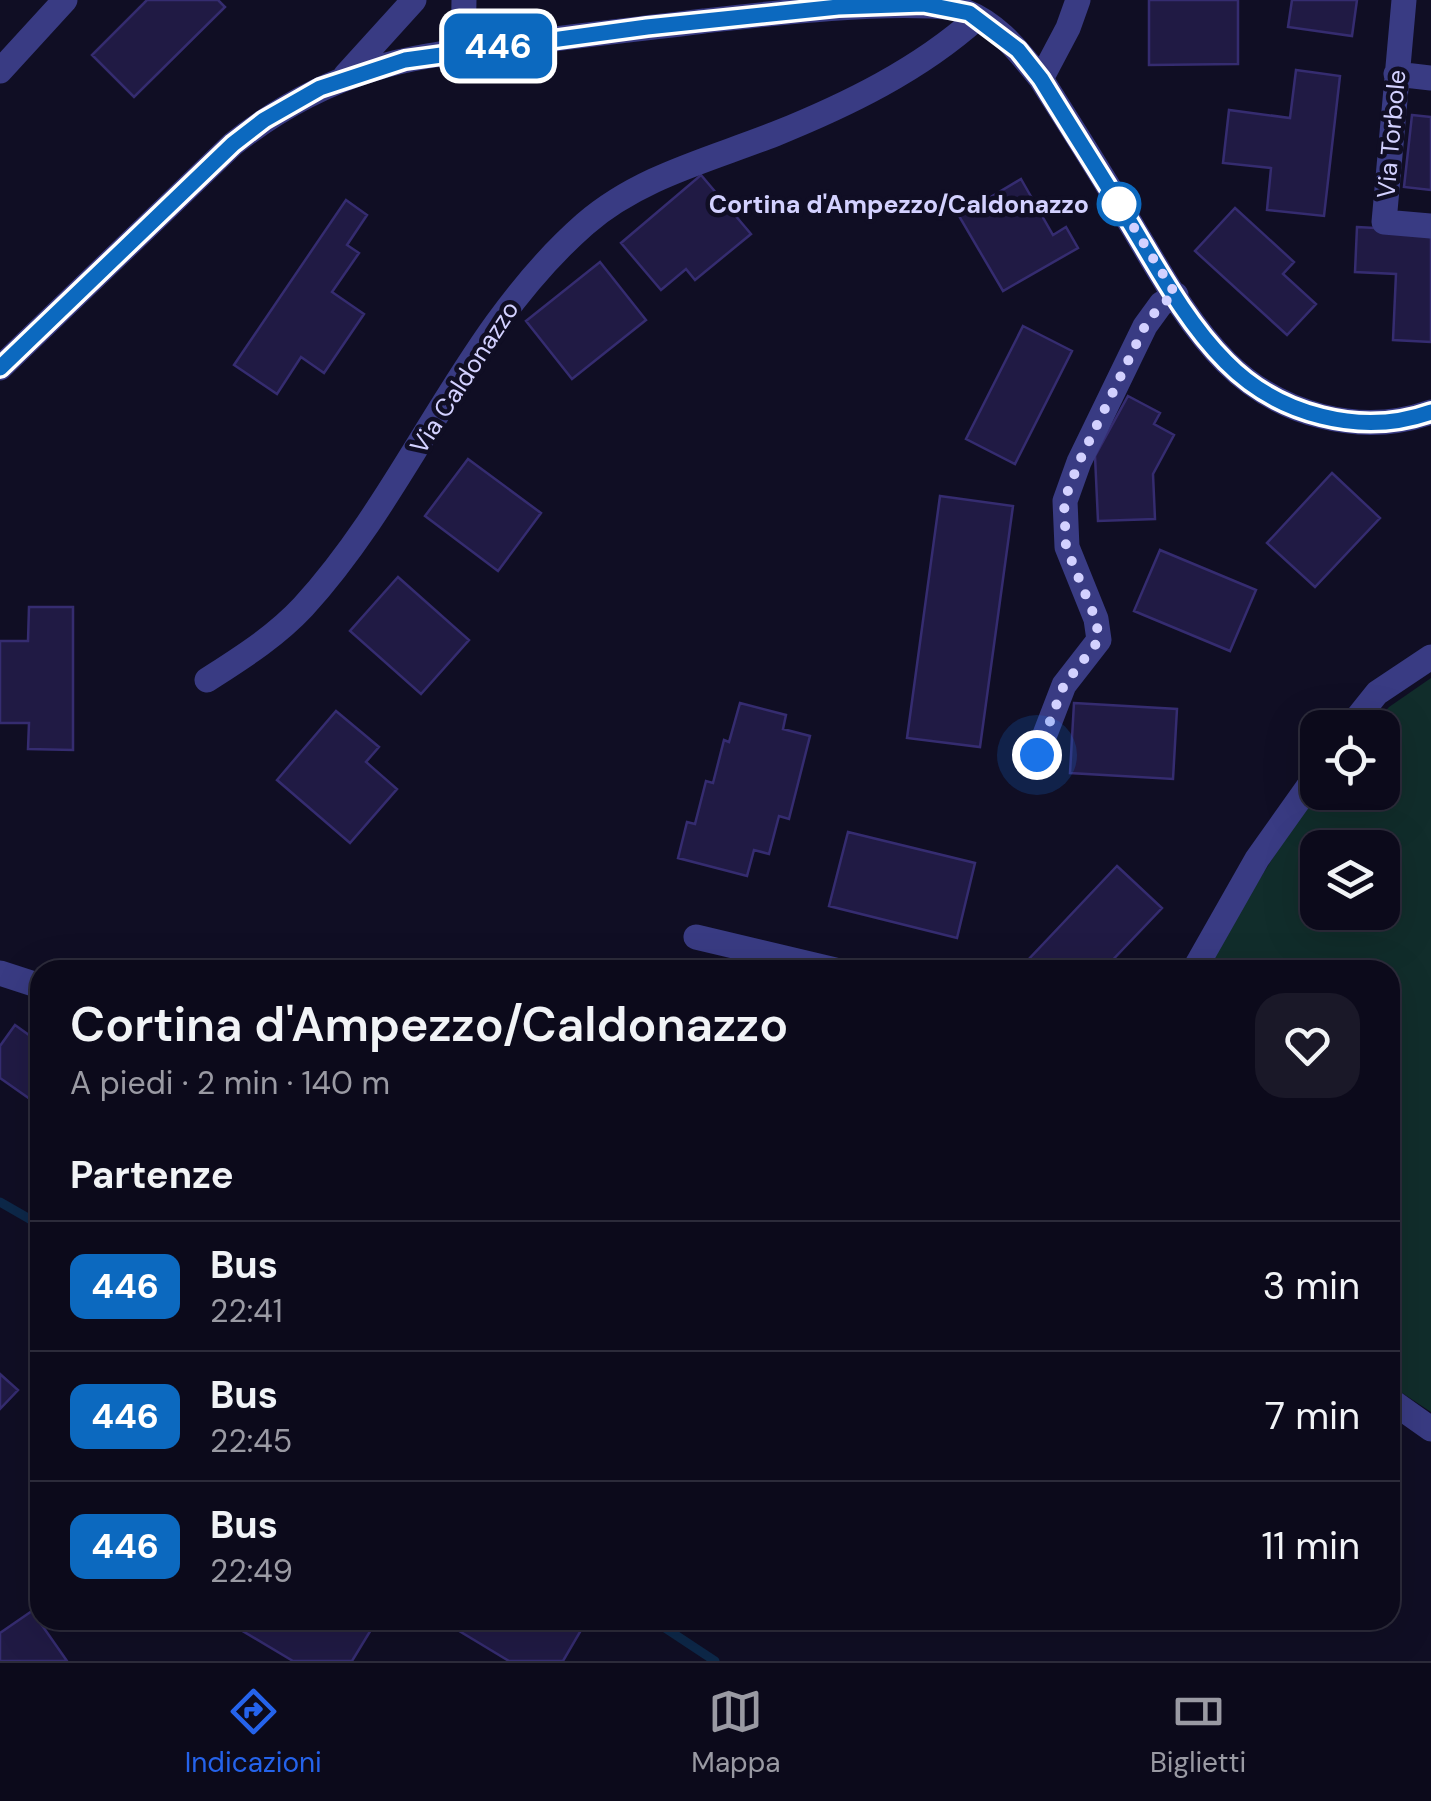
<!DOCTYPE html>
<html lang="it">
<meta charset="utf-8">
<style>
:root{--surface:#0c0a1b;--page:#1a1828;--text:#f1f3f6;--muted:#9a9aa3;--line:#2c2b3a;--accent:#2563eb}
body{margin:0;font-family:"DM Sans",sans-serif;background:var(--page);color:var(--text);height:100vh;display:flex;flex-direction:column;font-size:38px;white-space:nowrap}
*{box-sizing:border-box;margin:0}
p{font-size:32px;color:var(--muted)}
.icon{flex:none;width:55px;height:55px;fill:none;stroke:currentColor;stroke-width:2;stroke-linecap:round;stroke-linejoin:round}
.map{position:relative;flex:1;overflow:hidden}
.details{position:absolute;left:30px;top:960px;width:1370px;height:670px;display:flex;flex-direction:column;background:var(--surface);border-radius:30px;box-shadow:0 10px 40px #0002,0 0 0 2px var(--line)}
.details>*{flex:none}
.badge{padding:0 20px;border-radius:15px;font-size:35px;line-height:65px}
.fabs{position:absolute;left:1300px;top:710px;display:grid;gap:20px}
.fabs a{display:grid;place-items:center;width:100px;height:100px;border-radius:20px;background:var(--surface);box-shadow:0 10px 40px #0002,0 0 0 2px var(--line);font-size:50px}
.you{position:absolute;width:50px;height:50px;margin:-25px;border:8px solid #fff;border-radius:50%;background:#1a73e8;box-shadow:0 0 0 15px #1a73e833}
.map>.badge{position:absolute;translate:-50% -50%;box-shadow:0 0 0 5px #fff}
h2{padding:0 40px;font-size:38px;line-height:90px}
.round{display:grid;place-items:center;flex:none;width:105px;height:105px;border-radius:30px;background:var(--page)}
.headline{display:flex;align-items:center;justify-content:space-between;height:170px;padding:0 40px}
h1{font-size:48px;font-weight:600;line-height:75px}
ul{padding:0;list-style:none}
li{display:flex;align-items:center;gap:30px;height:130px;padding:0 40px;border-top:2px solid var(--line)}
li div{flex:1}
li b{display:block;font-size:38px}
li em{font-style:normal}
li .badge{min-width:110px;font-weight:700;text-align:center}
.tab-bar{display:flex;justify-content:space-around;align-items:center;height:140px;border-top:2px solid var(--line);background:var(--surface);font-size:28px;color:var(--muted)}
.tab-bar a{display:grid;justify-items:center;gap:5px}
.tab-bar .current{color:var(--accent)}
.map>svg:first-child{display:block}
.green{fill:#112d2b;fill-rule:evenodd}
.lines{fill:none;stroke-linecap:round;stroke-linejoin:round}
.stream{stroke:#0d2849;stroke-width:9}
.building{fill:#201a44;stroke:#352c70;stroke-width:2.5}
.minor{stroke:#393b83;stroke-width:25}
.line-casing{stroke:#fff;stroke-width:22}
.line{stroke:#0c69bf;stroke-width:15}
.walk{stroke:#d3d1ff;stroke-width:10;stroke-dasharray:0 18}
.stop-dot{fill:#fff;stroke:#0c69bf;stroke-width:5}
.labels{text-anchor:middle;stroke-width:9;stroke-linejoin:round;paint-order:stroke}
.street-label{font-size:25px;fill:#d3d1ff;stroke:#100e24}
.stop-label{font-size:25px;font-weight:bold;fill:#d3d1ff;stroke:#100e24;text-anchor:end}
</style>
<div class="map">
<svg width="1431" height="1661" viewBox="0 0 1431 1661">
<rect width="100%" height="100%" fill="#100e24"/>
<path class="green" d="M1431 678V1412L1390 1385V970H1203L1317 787 1318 792H1382V728L1371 727 1389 707ZM1318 848H1382V912H1318Z"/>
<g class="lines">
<path class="stream" d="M0 1202 40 1225
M653 1620 715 1661"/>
</g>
<path class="building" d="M147 0H218L225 7 134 97 92 55Z
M1149 0H1238V64L1149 65Z
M1292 0H1357L1352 36 1288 27Z
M1296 70 1340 76 1324 216 1267 210 1271 168 1223 163 1229 110 1290 118Z
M1412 115 1431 117V190L1404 187Z
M701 175 751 234 695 280 686 269 661 290 621 243Z
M1021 179 1053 235 1066 227 1078 248 1003 291 959 216Z
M346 200 367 215 347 245 359 253 332 292 364 314 324 373 301 357 277 394 234 365Z
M1235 208 1294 262 1283 274 1316 304 1287 335 1195 251Z
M1357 227 1431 231V342L1393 340 1396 274 1355 272Z
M600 262 646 320 572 379 526 321Z
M1023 326 1072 351 1015 464 966 439Z
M1128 396 1160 413 1154 424 1174 435 1153 474 1155 519 1098 521 1095 456Z
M468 459 541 513 498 571 425 516Z
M1332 473 1380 518 1315 587 1267 543Z
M940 496 1013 506 980 747 907 738Z
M1160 550 1256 590 1230 651 1134 611Z
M398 577 469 640 421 694 350 631Z
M29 607H73V750L28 749 29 723H0V641H28Z
M740 703 786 715 783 729 810 736 789 819 779 816 769 854 754 850 747 876 678 858 687 822 695 824 706 781 713 783 724 740 729 742Z
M1074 703 1177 709 1173 779 1070 773Z
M336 711 379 747 366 762 397 789 350 843 277 780Z
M848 832 975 863 957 938 829 906Z
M1117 866 1162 908 1103 970H1039L1028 960Z
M15 1025 40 1043V1106L0 1078V1046Z
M0 1374 18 1390 0 1409Z
M32 1611 67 1661H0V1633Z
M224 1620H377L352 1661H293Z
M441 1620H569L580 1632 563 1661H509Z"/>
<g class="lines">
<path class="minor" d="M1404 0 1384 222 1431 226
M463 50 464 0
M0 71 65 0
M1396 74 1431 78
M346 75 414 0
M1041 79 1068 28 1078 0
M0 368 233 144C276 110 321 85 373 69 417 55 463 51 508 45 573 36 639 29 704 21 774 13 887 0 954 8 992 17 1018 50 1041 79 1070 125 1099 170 1126 216 1156 265 1185 321 1226 362 1279 415 1360 437 1431 412
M207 680C241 658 275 637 303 607 411 489 463 331 585 224 639 177 709 160 775 134 847 105 919 70 977 18
M1349 728 1377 693 1431 657
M1037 755 1064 685 1099 640 1096 619 1067 547 1065 501 1079 462 1145 326 1161 304 1176 295
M696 937 835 970
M1194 970 1257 859 1318 773
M0 973 40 986
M1390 1400 1431 1429"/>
</g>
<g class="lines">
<g class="line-casing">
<path id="line" d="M0 368 233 144 264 120 320 88 405 60 647 27 838 7 923 4 969 13 1018 50 1041 79C1069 125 1098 170 1126 216 1156 265 1185 321 1226 362 1278 415 1361 437 1431 412"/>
</g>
<use href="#line" class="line"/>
<path class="walk" d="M1037 755 1064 685 1099 640 1096 620 1066 547 1064 501 1079 462 1145 326 1161 304 1176 295 1113 194 1119 204"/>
</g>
<circle class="stop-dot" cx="1119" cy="204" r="20"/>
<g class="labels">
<g class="street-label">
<text transform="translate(1391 134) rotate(-85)" y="9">Via Torbole</text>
<text transform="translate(464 377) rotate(-57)" y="9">Via Caldonazzo</text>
</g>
<g class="stop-label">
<text x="1089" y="213">Cortina d'Ampezzo/Caldonazzo</text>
</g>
</g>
</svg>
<div class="fabs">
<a><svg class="icon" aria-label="locate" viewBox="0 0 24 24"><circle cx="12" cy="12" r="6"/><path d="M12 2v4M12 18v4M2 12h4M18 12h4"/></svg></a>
<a><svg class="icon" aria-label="layers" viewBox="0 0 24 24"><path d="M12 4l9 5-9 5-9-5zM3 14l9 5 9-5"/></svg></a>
</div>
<div class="you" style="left:1037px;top:755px"></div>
<b class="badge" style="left:498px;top:46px;background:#0c69bf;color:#fff">446</b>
<section class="details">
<div class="headline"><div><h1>Cortina d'Ampezzo/Caldonazzo</h1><p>A piedi · 2 min · 140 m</p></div><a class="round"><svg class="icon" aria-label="heart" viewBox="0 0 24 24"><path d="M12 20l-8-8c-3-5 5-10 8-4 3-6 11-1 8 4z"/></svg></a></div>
<h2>Partenze</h2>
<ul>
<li><span class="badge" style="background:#0c69bf;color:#fff">446</span><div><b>Bus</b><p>22:41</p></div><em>3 min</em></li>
<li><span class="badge" style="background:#0c69bf;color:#fff">446</span><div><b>Bus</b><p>22:45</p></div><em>7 min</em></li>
<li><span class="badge" style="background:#0c69bf;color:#fff">446</span><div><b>Bus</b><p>22:49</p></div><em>11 min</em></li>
</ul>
</section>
</div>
<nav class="tab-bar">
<a class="current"><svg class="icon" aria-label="directions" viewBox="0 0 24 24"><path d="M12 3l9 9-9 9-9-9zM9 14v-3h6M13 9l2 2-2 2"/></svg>Indicazioni</a>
<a><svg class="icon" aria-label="map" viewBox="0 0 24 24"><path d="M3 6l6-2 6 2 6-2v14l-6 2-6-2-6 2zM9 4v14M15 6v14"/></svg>Mappa</a>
<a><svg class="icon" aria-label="tickets" viewBox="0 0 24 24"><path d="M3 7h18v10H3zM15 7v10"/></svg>Biglietti</a>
</nav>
